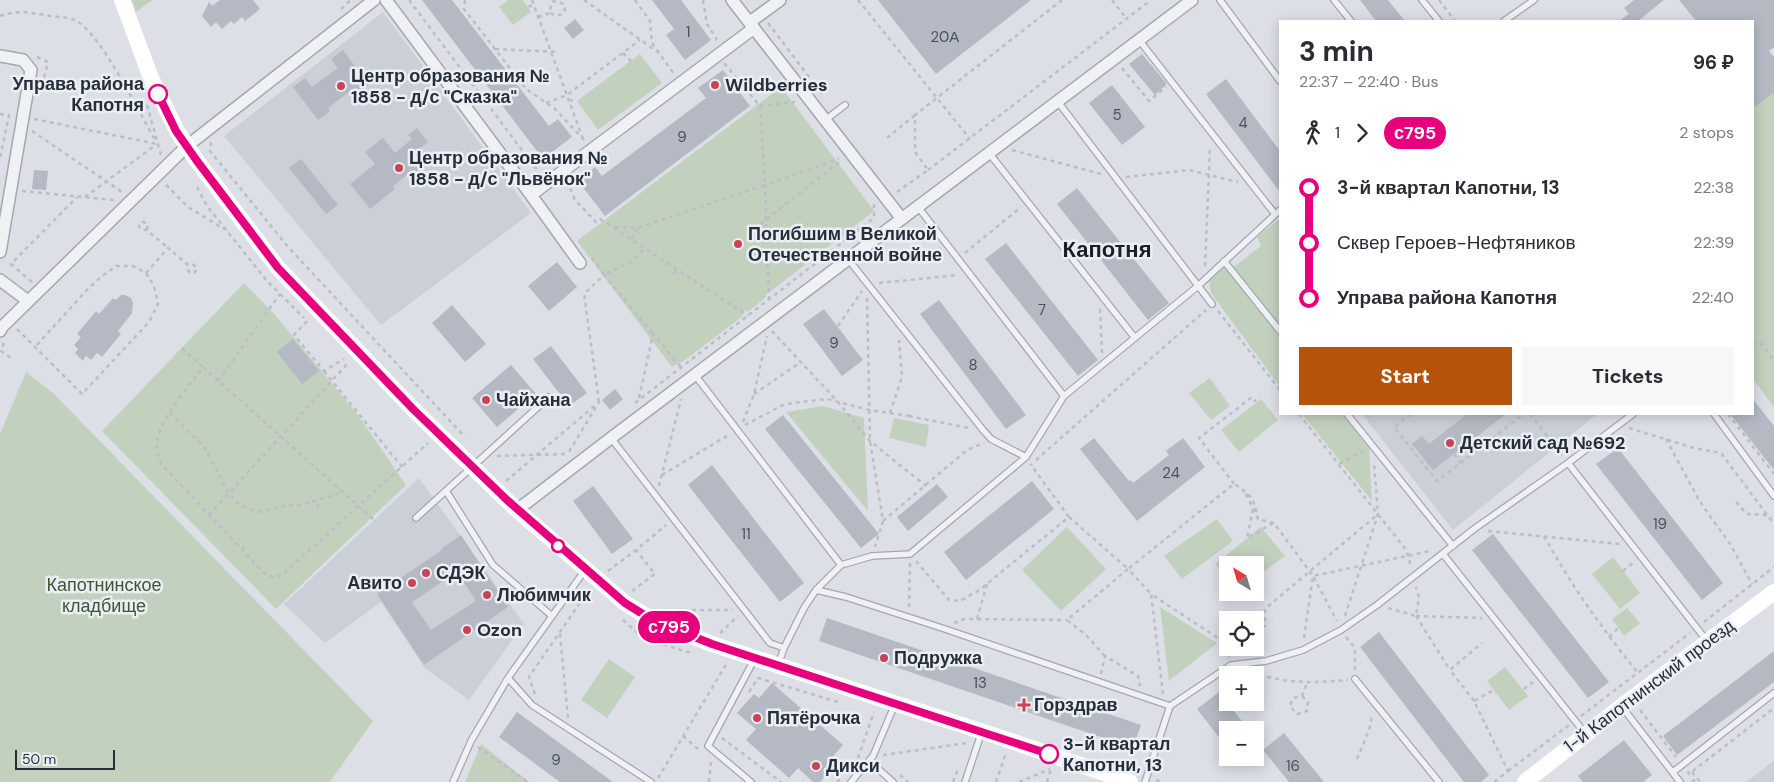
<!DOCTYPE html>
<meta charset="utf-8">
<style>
:root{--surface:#fff;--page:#f7f7f7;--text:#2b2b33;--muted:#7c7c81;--accent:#b45309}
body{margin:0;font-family:"DM Sans",sans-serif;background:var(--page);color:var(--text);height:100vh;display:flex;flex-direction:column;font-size:19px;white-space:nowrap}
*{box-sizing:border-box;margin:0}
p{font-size:16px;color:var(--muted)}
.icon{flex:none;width:28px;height:28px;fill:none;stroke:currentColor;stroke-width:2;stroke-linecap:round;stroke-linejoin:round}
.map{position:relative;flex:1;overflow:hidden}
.sheet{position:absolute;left:1279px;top:20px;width:475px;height:395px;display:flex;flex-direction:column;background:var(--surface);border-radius:0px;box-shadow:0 2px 12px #0003}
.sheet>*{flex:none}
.badge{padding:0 10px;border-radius:16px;font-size:18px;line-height:32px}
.needle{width:32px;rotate:322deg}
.controls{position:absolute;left:1219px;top:556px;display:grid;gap:10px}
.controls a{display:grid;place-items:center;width:45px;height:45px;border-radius:0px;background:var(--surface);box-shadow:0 2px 12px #0003;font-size:25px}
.scale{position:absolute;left:15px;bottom:12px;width:100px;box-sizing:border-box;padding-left:5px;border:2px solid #262e3c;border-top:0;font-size:14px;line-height:18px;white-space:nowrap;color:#262e3c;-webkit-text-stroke:4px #ebeff4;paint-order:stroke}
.map>.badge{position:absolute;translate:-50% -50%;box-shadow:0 0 0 2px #fff}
.legs{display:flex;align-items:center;gap:8px;height:55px;padding:0 20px;font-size:16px}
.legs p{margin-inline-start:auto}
.head{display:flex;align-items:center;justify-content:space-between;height:85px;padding:0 20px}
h1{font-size:28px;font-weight:700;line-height:38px}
.primary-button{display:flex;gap:10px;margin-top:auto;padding:10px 20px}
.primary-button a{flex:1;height:58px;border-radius:0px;background:var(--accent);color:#fff;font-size:20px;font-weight:700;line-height:58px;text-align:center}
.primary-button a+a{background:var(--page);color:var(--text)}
ul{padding:0 20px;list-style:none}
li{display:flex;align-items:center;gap:18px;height:55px;font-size:19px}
li i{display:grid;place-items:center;width:8px;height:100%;margin:0 6px;background:currentColor}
li i::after{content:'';width:12px;height:12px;margin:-6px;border:4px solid;border-radius:50%;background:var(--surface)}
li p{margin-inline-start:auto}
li:first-child i{background:linear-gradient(#0000 50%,currentColor 0)}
li:last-child i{background:linear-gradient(currentColor 50%,#0000 0)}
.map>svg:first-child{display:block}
.built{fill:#cacfd8}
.green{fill:#c2d0be}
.building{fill:#b4b9c3;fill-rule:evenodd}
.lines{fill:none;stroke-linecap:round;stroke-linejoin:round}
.lane-casing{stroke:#a2a7b0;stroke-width:8}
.street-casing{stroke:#a2a7b0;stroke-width:14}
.path{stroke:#bbbec5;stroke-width:2.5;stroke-dasharray:4 4;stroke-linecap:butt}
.lane{stroke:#eff1f5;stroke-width:5.5}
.street{stroke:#eff1f5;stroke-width:11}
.secondary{stroke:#fff;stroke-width:16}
.line-1-casing{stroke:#fff;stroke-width:11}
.line-1{stroke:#e6007e;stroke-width:8}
.poi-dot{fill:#ca4354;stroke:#ebeff4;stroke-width:2}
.stop-1-dot{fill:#fff;stroke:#e6007e;stroke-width:2.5}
.labels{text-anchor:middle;stroke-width:5;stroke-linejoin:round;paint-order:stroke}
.number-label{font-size:15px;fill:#4a515e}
.poi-label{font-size:18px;font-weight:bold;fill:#262e3c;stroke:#ebeff4;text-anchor:start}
.stop-label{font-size:18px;font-weight:bold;fill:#262e3c;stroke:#ebeff4;text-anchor:end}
.park-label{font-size:18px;fill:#3a5734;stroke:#ebeff4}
.street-label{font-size:18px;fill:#262e3c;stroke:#ebeff4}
.district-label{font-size:22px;font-weight:bold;fill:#191f2c;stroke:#ebeff4}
</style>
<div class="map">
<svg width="1774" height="782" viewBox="0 0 1774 782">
<rect width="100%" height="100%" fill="#dce0e6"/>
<path class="built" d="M383 12 531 213 381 325 224 136Z
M1362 414H1597L1453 530Z
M419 478 524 624 469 700 425 668 381 602 325 643 284 604Z
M1774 761V782H1746Z"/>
<path class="green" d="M132 0H152L136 12Z
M508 0H523L531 12 513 25 499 7Z
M640 54 662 83 598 130 577 101Z
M781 87 874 211 766 295V297L748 312 746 310 741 314 743 316 681 363 679 362 672 367 577 241Z
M1774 90V407L1753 379 1752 106Z
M1280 218V387L1211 293 1209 279 1228 264 1235 266 1261 246 1257 237Z
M244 283 275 315 358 415 406 485 276 609 102 431Z
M26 372 53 393 373 721 330 782H0V434Z
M1210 378 1230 406 1211 420 1189 393Z
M1261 399 1278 420 1239 452 1221 430Z
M823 406 864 418 868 511 786 412Z
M1302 414H1342L1369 448 1372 501Z
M894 418 929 425 926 447 889 438Z
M1217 519 1233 541 1182 579 1164 556Z
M1067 527 1106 569 1061 611 1022 570Z
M1261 527 1285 556 1255 578V565H1228L1227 578 1215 564Z
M1613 557 1640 593 1620 609 1592 574Z
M1160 607 1217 643 1169 681Z
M1627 608 1640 623 1624 636 1612 619Z
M609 659 635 677 607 718 581 700Z
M1505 667 1528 696 1509 710 1487 681Z
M481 744 529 782H465Z"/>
<path class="building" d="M220 0H253L260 9 245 21 242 17 234 24 231 21 222 29 216 22 211 27 202 16 209 2 212 6Z
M422 0H452L549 126 558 119 572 137 543 159Z
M652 0H681L711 40 685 60 666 35 674 29Z
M878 0H1031L936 74Z
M1360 0H1388L1405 21H1376Z
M1634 0H1664L1638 21H1619L1629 14 1624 8Z
M1679 0H1774V47L1769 51 1774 57V92L1752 109V21H1696Z
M575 19 584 30 573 39 564 28Z
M343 50 369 85 358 93 354 88 328 108 330 111 318 120 293 87 305 78 312 87 338 68 331 59Z
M1142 54 1167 84 1155 95 1129 64Z
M723 70 750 106 605 216 578 181 595 167 602 176 706 98 698 88Z
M1226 79 1280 151V192L1206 94Z
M1112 85 1145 127 1122 145 1089 103Z
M417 128 428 142 415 152 426 166 416 174 413 170 393 186 395 189 370 209 350 184 375 164 365 152 383 138 395 153 412 139 408 135Z
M301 159 338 205 326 214 289 168Z
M34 170 48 171 46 190 32 189Z
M1077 188 1169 303 1148 320 1057 204Z
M1006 243 1098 360 1078 376 985 259Z
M557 262 577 287 549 311 528 286Z
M121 295H125L131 298 133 303 132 313 118 331 121 334 102 357 97 353 91 360 86 356 83 361 75 353 78 349 74 345 81 337 77 334 96 311 99 314 113 298 116 300Z
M939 300 1026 415 1006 429 920 314Z
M452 305 486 344 465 362 432 323Z
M824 309 863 360 842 376 803 324Z
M293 339 319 371 302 384 277 352Z
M551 346 587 393 569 406 533 359Z
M511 365 536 394 497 427 472 398Z
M615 389 623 399 610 410 602 400Z
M1752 398 1774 426V470L1730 414H1752Z
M1467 414H1506L1433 470 1412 444 1422 436 1429 444Z
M783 415 879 534 861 548 765 429Z
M1094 438 1129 481 1131 480 1133 483 1169 455 1166 451 1183 438 1205 467 1137 521 1080 449Z
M1618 448 1723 583 1702 600 1596 464Z
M712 465 804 583 780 602 688 485Z
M1032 481 1054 509 966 580 944 552Z
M937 484 948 497 908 531 897 517Z
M593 486 633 539 612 554 573 501Z
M1493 534 1609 682 1588 698 1472 550Z
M461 535 508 607 424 665 377 594 442 550 441 549ZM457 572 476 601 431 630 412 602Z
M827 618 1141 725 1133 748 819 641Z
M1379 632 1489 775 1481 782H1464L1360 647Z
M1774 651V682L1677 755 1663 736Z
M772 683 843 745 827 763 832 767 820 782H813L798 768 789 778 746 740 756 729 737 713 754 694 759 698Z
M1219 692 1249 730H1228V749L1197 709Z
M517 712 613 782H560L499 737Z
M1284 733 1324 782H1289L1263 750Z
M1624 740 1652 775 1643 782H1583L1578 776Z"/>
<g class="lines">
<g class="lane-casing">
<path id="lane" d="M1220 0 1280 81
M1334 0 1351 21
M1422 0 1439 21
M1504 21 1534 0
M1139 40 1275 214
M1058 102 1212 304
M825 120 845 105
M989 153 1135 338
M918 207 1064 396
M848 259 983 430 991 439 1026 457
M1224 261 1280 331
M695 375 841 565
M1347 414 1453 546
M1714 414 1774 496
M611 438 770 643 784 648
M1568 463 1707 641
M446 491 493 565 552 616
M416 518 549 397
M1443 554 1584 732
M816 590 846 597 942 628 1170 706
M778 665 784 648 804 608 816 590 841 565 872 556 910 554 1026 457 1064 396 1198 286 1280 210
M508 678 532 705 651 782
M1355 679 1439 782
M1622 707 1680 782
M869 761 893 782
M1673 772 1774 693
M453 782 471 741 508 678 585 570
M751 782 708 746 754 660
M851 782 873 756 895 704
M965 782 981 734
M1145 782 1170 706 1231 665 1266 661 1303 650 1341 630 1377 605 1474 529 1568 463 1633 414"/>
</g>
<g class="street-casing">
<path id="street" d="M386 0 531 195 580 263
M732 0 902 219
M750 22 780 0
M0 56 23 60 31 70 0 252
M531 195 754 28
M0 280 28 301
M0 331 2 327 187 146 374 0
M517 510 611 438 1192 0"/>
</g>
<path class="path" d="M409 0 540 174
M465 0 464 9 526 89 554 108 584 140
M532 0 583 139
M584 0 659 53
M635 0 650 21 652 43 674 74
M703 0 707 24 717 40
M858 0 970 139
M1112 0 1127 19
M1439 0 1455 21
M528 6H534
M341 9 351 0
M0 16C19 10 26 12 45 15 54 17 67 17 75 20 100 32 140 114 155 140
M538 17 550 13 551 4 554 1 564 4 565 10 562 14 557 16 550 13
M768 23 822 94
M495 49 559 52
M623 53 631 61
M37 57 48 62 41 89
M1122 68 1149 101 1166 87
M569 100 577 101
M546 103 567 95 640 40
M147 105 161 155
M760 106 795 102
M0 114 9 115 0 158
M34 119 157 144
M32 131 122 192
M887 138 915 115
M211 142 210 151 289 248 465 437
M1012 150 1101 174
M928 170 1151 0
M1126 177 1189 170 1238 182
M567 181 575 200 596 222 600 219 748 316
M166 185 188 207 224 229
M197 187 207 206 267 281 304 318
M22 191 114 200
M897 192 928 170 915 152V115L1062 0
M85 197 153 147
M615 227 638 228 765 185 760 106 724 63
M754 229 841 161
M147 230 148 225 144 222 140 223 139 227 142 230H147L168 248
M631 239 638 228
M965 253 1021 207
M592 258 604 275 631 262 645 248
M1205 266 1210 147
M146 273 168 248 187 264V269L190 273H194L197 269 194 265 190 263 187 264
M674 274 677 269
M32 282 11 264 77 197
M879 283 958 275
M867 298 870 441 883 521 875 547
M769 300 765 185 839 159
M1100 309 1102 353
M1218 311 1280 390
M307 321 294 335 324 371 344 359
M838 326 862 291
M17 329 82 394 149 322 158 304 154 286 146 273 133 266H116L102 276 86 291 35 347
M772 331 838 402 870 441 926 486
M4 343 1 351 11 358
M1752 343 1762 344 1774 361
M182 348 203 367C189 386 159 420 157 442 156 451 159 458 162 465L267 576 276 577 283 574 428 443
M203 367 374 520
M324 371 402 467
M218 381 280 294
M754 394 801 362
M639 398 653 334 681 367
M599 402 584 294 604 275 653 334
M635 403 874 218V204
M170 413 205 448 229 494 240 505 258 512 290 505H302L343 492
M890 413 902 377 899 340
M1299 414 1407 551 1411 567
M1411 414 1394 427 1437 481 1524 414
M1530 414 1563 456
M1728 414 1774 474
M909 416 969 428
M743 422 754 394 767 336
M745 425 785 404 827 399 869 410 909 416V421
M1629 428 1694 448 1721 453 1774 524
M1666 439 1700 502 1730 544 1752 584
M1470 441 1476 451
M1454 454 1461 463
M497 456 569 454
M1036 460 1206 310
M1339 464 1365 450
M662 475 730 434
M506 481 599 402 567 455
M1234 484 1199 438 1252 397 1256 402
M659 486 681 399
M1246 494 1258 519 1274 523 1313 576 1430 551
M1736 502 1747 514 1767 515
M318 508V501
M1253 509 1247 538 1273 523
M209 515 348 363
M1069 517 1128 569 1234 484C1252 495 1254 499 1258 519
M883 521 967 450 984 443
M1488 531 1620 544
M1544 536C1571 585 1603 630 1638 673
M242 550 246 546
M916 561 949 600 960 601 978 591 1069 517 1031 465 1032 464
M608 571 636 550 666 525
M1623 571 1634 562
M632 591 655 574 636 550
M909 607 910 563
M1388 608 1416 616 1419 597 1416 587
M668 610H733
M1345 616 1378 514 1374 462
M1416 616 1482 618
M1416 616 1450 670
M977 619 987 584
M623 620 645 639 691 653
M1704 622 1774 567
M954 623 964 619 1067 620
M1255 631 1265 626V609L1377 515
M720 633 738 616
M560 634 568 718
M1346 637 1355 648V671
M1609 637 1618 628
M1304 638 1313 576 1337 621
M1228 648 1229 657
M1105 656 1085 634 1067 620 1128 569 1151 594
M1252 672C1286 684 1313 683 1348 680
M1101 674 1105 656 1138 676 1140 686
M1524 689 1533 682
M1492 691 1474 701 1508 771 1494 782
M749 692 758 678 838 702
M535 694 529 677 588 591
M1163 694 1151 594 1227 644 1228 646
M1302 696 1308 702 1307 711 1297 714 1290 706 1293 698 1302 696 1307 683
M1474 701 1450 670 1482 643
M1640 710 1676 757
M1581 716 1690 633
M683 736 699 750
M722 738 781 782
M478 747 528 782
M883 755 967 743
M858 758 874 712
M1357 759 1369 730 1372 716
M1508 771 1569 725
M1688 771 1689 774 1774 708
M1692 772 1700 782
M900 775 908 782
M658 778 727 663
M1156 780 1162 782
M709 782 711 761
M837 782 842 777
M953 782 958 769
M996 782 1006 753
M1019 782 1050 769
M1047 782 1051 769
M1692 782 1697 778"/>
<use href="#lane" class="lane"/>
<use href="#street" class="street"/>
<path class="secondary" d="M122 0 151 78 177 131 197 161 278 268 413 409 496 490 517 510 625 603 654 621 712 644 1002 738 1130 782
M1525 782 1622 706 1774 592"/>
</g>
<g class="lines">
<g class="line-1-casing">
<path id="line-1" d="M158 94 176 131 197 161 278 268 413 409 507 500 625 603 654 621 712 644 1049 754"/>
</g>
<use href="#line-1" class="line-1"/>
</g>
<g class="poi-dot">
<circle cx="715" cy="85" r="5"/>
<circle cx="341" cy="86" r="5"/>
<circle cx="399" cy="168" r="5"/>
<circle cx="738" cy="244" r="5"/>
<circle cx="486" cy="400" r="5"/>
<circle cx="1450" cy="443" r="5"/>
<circle cx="426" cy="573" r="5"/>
<circle cx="412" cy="583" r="5"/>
<circle cx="487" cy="595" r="5"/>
<circle cx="467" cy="630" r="5"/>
<circle cx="884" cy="658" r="5"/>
<path d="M1021.5 697.5h5v5h5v5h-5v5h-5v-5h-5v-5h5z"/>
<circle cx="757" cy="718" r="5"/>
<circle cx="816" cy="766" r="5"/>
</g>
<g class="stop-1-dot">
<circle cx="158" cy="94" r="9"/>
<circle cx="558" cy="546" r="6"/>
<circle cx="1049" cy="754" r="9"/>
</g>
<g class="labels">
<g class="number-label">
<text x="688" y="37">1</text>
<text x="945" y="42">20А</text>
<text x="1117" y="120">5</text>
<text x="1243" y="128">4</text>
<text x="682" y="142">9</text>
<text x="1042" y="315">7</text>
<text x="834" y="348">9</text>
<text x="973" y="370">8</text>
<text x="1171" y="478">24</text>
<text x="1660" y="529">19</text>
<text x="746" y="539">11</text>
<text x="980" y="688">13</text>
<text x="556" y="765">9</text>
<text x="1293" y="771">16</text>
</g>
<g class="poi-label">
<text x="351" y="82">Центр образования №<tspan x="351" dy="21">1858 - д/с "Сказка"</tspan></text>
<text x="725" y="91">Wildberries</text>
<text x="409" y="164">Центр образования №<tspan x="409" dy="21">1858 - д/с "Львёнок"</tspan></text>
<text x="748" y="240">Погибшим в Великой<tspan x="748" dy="21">Отечественной войне</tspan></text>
<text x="496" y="406">Чайхана</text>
<text x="1460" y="449">Детский сад №692</text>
<text x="436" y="579">СДЭК</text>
<text x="402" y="589" text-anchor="end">Авито</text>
<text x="497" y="601">Любимчик</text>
<text x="477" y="636">Ozon</text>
<text x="894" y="664">Подружка</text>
<text x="1034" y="711">Горздрав</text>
<text x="767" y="724">Пятёрочка</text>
<text x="826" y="772">Дикси</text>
</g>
<g class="stop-label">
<text x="144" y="90">Управа района<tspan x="144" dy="21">Капотня</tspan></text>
<text x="1063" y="750" text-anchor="start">3-й квартал<tspan x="1063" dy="21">Капотни, 13</tspan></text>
</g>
<g class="park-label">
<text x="104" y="591">Капотнинское<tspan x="104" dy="21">кладбище</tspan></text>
</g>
<g class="street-label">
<text transform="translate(1649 686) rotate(-37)" y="6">1-й Капотнинский проезд</text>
</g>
<g class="district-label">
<text x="1107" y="257">Капотня</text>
</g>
</g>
</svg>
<div class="controls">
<a><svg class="needle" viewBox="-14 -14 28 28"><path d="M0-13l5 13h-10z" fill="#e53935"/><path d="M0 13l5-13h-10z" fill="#7c7c81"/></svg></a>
<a><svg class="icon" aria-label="locate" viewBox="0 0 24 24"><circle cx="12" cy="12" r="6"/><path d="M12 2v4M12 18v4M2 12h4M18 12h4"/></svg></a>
<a>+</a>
<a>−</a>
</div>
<div class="scale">50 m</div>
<b class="badge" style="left:669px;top:627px;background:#e6007e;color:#fff">с795</b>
<section class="sheet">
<div class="head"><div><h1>3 min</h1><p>22:37 – 22:40 · Bus</p></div><b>96 ₽</b></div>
<div class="legs"><svg class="icon" aria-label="walk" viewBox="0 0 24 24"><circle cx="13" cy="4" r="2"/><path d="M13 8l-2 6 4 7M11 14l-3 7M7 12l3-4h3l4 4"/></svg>1<svg class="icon" aria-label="forward" viewBox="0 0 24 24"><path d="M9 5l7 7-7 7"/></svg><b class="badge" style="background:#e6007e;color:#fff">с795</b><p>2 stops</p></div>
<ul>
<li><i style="color:#e6007e"></i><b>3-й квартал Капотни, 13</b><p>22:38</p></li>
<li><i style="color:#e6007e"></i><span>Сквер Героев-Нефтяников</span><p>22:39</p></li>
<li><i style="color:#e6007e"></i><b>Управа района Капотня</b><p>22:40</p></li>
</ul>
<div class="primary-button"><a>Start</a><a>Tickets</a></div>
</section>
</div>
